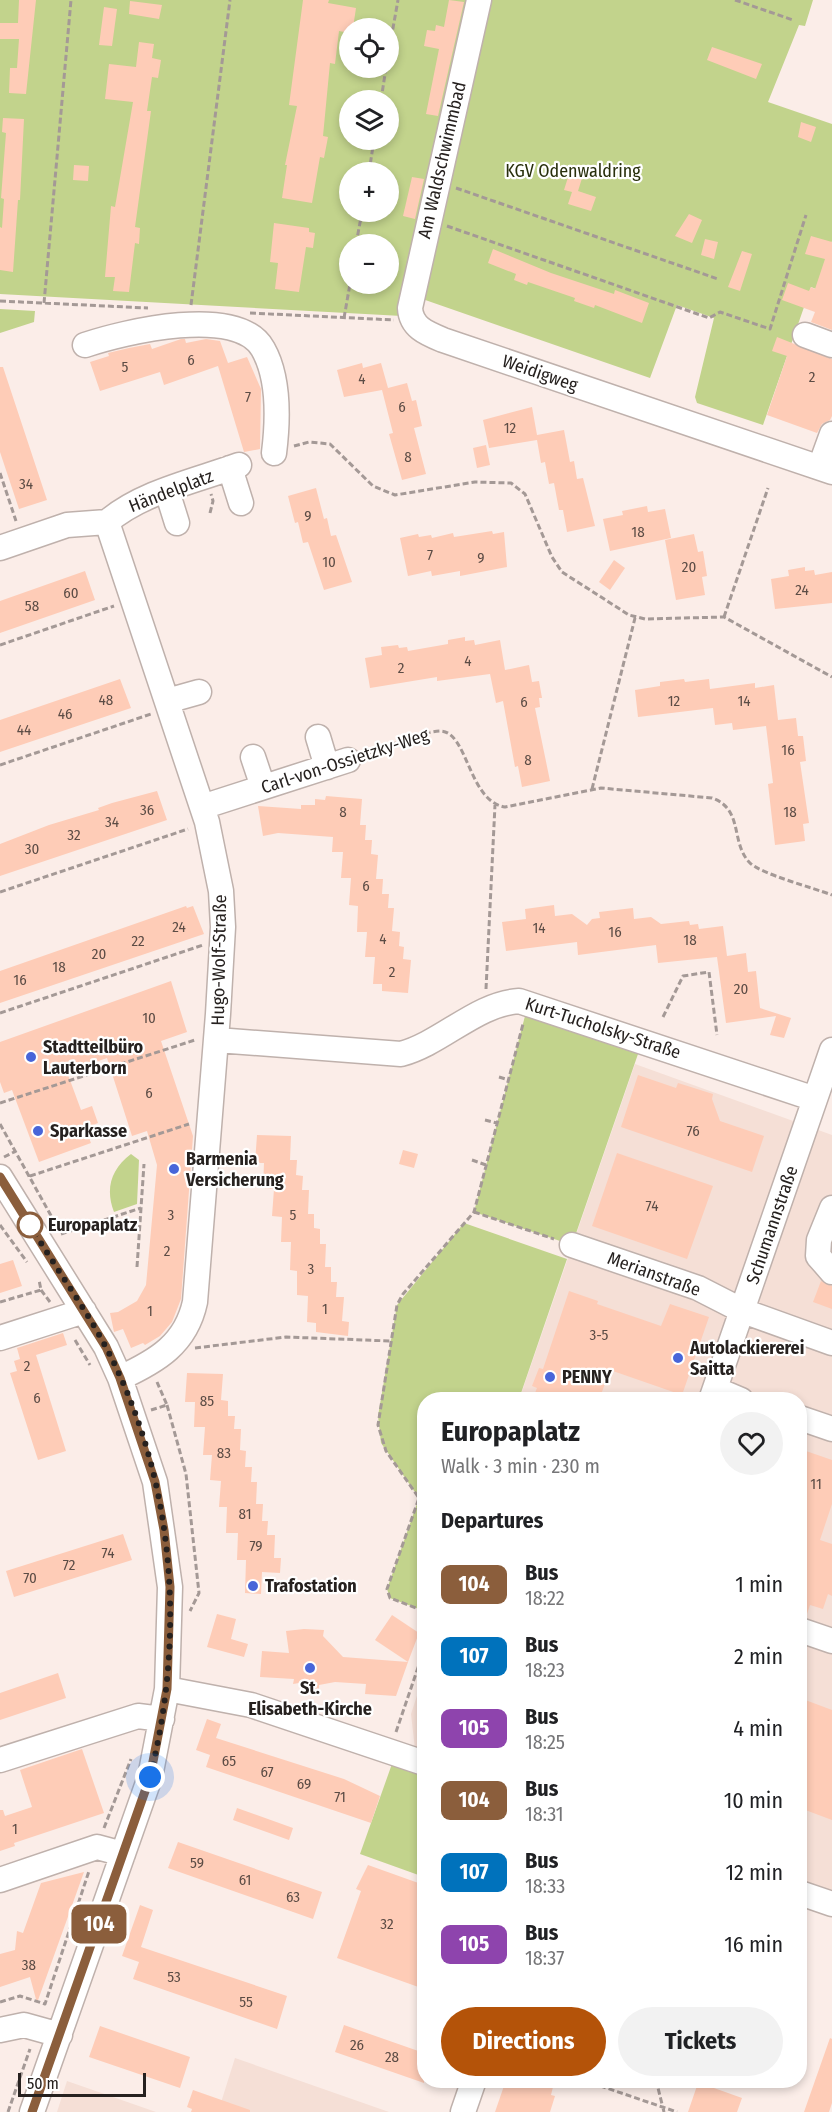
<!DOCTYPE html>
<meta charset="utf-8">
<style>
:root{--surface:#fff;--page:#f2f2f2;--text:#202124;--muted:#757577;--accent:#b45309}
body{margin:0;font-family:"Fira Sans Condensed",sans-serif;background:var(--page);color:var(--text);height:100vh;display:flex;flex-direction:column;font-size:22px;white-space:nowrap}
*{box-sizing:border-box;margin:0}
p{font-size:20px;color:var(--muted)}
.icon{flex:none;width:33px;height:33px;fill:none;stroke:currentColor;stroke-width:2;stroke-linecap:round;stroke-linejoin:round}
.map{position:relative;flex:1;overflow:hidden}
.details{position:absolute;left:417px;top:1392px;width:390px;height:696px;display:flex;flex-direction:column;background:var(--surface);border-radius:24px;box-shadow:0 3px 9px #0003}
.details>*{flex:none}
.badge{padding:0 12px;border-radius:9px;font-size:21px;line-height:39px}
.controls{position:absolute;left:339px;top:18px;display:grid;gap:12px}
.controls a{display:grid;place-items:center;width:60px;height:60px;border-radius:50%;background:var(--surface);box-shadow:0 3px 9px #0003;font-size:30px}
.scale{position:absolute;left:18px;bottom:15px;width:128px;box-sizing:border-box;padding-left:6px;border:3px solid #26211f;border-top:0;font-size:16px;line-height:21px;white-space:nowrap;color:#26211f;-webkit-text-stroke:4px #fff;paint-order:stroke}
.you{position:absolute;width:30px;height:30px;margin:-15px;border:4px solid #fff;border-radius:50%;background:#1a73e8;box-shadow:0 0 0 9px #1a73e833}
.map>.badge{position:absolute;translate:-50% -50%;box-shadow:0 0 0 3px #fff}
h2{padding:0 24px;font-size:22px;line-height:54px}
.round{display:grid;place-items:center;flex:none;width:63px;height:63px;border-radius:32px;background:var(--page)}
.overview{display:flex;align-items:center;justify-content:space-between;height:102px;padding:0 24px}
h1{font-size:28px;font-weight:700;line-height:45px}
.button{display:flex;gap:12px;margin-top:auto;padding:12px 24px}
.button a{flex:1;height:69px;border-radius:36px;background:var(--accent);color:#fff;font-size:24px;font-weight:700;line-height:69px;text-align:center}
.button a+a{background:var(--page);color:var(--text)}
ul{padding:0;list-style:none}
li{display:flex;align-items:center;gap:18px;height:72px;padding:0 24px}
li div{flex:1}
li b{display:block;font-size:22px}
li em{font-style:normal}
li .badge{min-width:66px;font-weight:700;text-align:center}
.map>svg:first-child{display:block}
.built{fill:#f5dfd6}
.green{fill:#c2d38c;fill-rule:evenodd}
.building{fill:#feccb7}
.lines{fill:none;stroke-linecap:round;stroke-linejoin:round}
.minor-casing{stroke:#bfb1ac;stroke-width:27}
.path{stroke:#a49996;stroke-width:3;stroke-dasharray:6 3;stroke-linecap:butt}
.minor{stroke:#fff;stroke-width:24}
.line-casing{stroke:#fff;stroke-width:14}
.line{stroke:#8b5e3c;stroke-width:9}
.walk{stroke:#26211f;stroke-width:6;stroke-dasharray:0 10.8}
.poi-dot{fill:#4865d9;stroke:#fff;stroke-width:2}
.stop-dot{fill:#fff;stroke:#8b5e3c;stroke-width:3}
.labels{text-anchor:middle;stroke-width:4.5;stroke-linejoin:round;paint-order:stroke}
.number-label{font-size:15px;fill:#5c4c45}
.street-label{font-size:18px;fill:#26211f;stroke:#fff}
.park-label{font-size:18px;fill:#282f0c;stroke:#fff}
.poi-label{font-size:18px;font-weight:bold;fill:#26211f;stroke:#fff;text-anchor:start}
.stop-label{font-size:18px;font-weight:bold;fill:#26211f;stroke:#fff;text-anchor:start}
</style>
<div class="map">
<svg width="832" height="2112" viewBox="0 0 832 2112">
<rect width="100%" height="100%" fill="#fbede8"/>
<path class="built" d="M635 1064 832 1135V1895L800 1884V1400H519Z
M424 1674V1752L415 1749 411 1714Z
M235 2058 389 2112H218Z
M67 2081 156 2112H57Z"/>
<path class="green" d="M0 0H813L805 26 799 25 768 102 832 124V241L816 289 811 287 763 425 697 403 695 397 714 318 677 305 650 378 408 294 402 316 0 294ZM350 28H388V68H350ZM350 100H388V140H350ZM350 172H388V212H350ZM350 244H388V284H350Z
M0 309 35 311 34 322 0 333Z
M525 1016 638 1054 572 1245 474 1212Z
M131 1154 139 1160 137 1204 114 1212C105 1189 111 1169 131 1154Z
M464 1223 567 1259 519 1399 424 1400V1611L390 1598 387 1589 419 1498 381 1443 378 1416 397 1305Z
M393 1761 424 1772V1877L360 1854Z"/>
<path class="building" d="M19 0H36L26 94 9 93 10 68H17L19 39H0V23H18Z
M303 0H329L328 3 356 8 353 28H350V33L339 31 335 64 330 63 323 136 328 137 324 158 320 157 312 203 282 198 287 165H285L297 106 289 105Z
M449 0 464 2 438 116 426 114 439 49 424 46 427 30 435 31 436 25 444 27Z
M130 1 162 5 159 19 129 14Z
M104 7 117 9 112 46 99 45Z
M139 42 154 44 152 58 161 60 158 78 152 77 147 111H151L135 227 140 228 139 244 135 243 129 292 113 291 115 277H105L111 206 115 207 133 102 105 99 109 64 136 67Z
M712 47 762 64 756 79 707 60Z
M3 118 24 119 20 200H18L13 272 0 270V227L2 228 4 199 1 198 6 133 2 132Z
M801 122 816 127 811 142 798 137Z
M74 165 89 166 88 181 73 180Z
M570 171 583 175 578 191 596 197 591 211 568 204 572 192 564 190Z
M412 177 424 179 415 219 403 216Z
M689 214 702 220 692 243 675 236Z
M274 223 309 228V232L315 233 313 248 306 247 299 292 275 289 278 263 270 262Z
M811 236 832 242V330L811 322 815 312 782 300 788 283 809 291 811 287 815 289 825 259 805 254Z
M705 239 718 242 714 259 701 255Z
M493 249 551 273 614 294 615 290 649 303 642 323 595 305 594 308 574 301 575 298 528 282 527 285 514 280 516 274 488 263Z
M742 251 752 254 740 291 728 287Z
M777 337 832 359V416L830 420 822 424 817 433 767 415 787 356 772 351Z
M181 339H185L186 343 206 339 220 341 228 363 247 357 261 389 260 449 244 452 218 366 164 385 160 372 100 391 90 362 109 356 108 353 129 348 150 344 152 349Z
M362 363 363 368 381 363 388 388 407 383 412 401 416 400 422 426 414 428 426 474 402 480 389 434 393 433 382 390 344 397 337 370Z
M0 367H3L47 500 19 509 0 452Z
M532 407 537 435 564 430 570 462 574 461 577 479 583 478 595 526 567 532 563 510H559L554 483 549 484 545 462 541 463 537 440 489 448 483 420Z
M486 445 490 465 477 468 473 448Z
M316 488 324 519 327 518 331 536 336 535 352 582 324 590 308 542 303 543 298 522 295 523 288 496Z
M647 506 648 512 665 509 671 538 610 551 603 519 623 515 622 511Z
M492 531 493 534 504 532 507 567 460 576V571L432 576 431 571 408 576 400 538 418 534 419 537 431 535 432 538 453 533 454 537Z
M694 534 698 552 703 551 707 576 702 577 705 595 676 600 665 540Z
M614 560 625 568 610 590 599 582Z
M805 567V571L814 570 815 575 832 572V603L775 609 771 579 789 576 788 570Z
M85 571 95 600 0 633V601Z
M465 637V641L474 640 475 645 500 640 505 670 529 665 532 682 539 681 542 698H539L540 707 535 708 550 781 522 787 518 766 515 767 503 701 496 703 490 674 437 681V677L370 688 365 658 382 655 381 647 398 645 399 648 407 647 408 651 448 644V640Z
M120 679 131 708 0 752V720Z
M684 679 685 682 709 679 710 689 755 683V688L774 685 778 720 796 718 798 736H803L806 761 800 762 809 823 803 824 805 841 775 845 768 784 773 783 766 726 733 730 732 723 715 725 713 708 638 717 635 690 660 686V682Z
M157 791 167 820 0 876V844L49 825 99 810 98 808 112 803Z
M326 796 362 799 360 825H366L365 840H372L371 854 378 855 376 879H383L382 894H389L388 908H394L392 931 400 932 399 946 404 947 403 959 411 960 408 993 382 991V984H373L375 957H365L367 932H357L358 906 349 905 351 878H341L343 852H332L333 837 278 833 263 836 258 806 301 809V805H315V799L325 800Z
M554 905 555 916 572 914 587 925 592 919 600 918 599 912 633 908 634 919 651 917 661 924 689 921 690 925 698 924 699 929 723 926 727 956 746 953 748 972 756 971 760 1008 791 1018 784 1038 770 1035 776 1016 726 1023 717 957 658 963 656 945 578 955 577 942 506 951 502 922 526 919 525 909Z
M186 906 187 908 193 906 204 934 0 1003V971Z
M171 981 187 1032 161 1041 193 1136 181 1299 172 1322 160 1336 145 1345 143 1343 131 1348 123 1329 114 1332 110 1313 118 1312 137 1301 146 1285 157 1165 147 1131 132 1136 107 1058 67 1072 81 1110 92 1106 98 1123 85 1128 91 1143 39 1162 12 1090 4 1093 0 1082V1042Z
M638 1075 676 1088 678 1083 713 1094 712 1099 720 1121 764 1136 752 1172 621 1127Z
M257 1135 291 1136 290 1160H297L296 1175 303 1176 302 1190H309L308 1214H314V1228L320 1229V1244H326L325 1267H331V1282H337L336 1297H344L342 1321 349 1322 348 1336 316 1332V1323L307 1322 308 1296 297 1295V1271L290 1270 291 1242H281L282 1217 272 1216 274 1189 263 1188 264 1163H255Z
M403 1150 418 1154 414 1168 399 1164Z
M617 1153 713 1186 687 1259 592 1226Z
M13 1260 22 1286 0 1293V1264Z
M821 1281 832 1286V1309L813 1302Z
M569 1291 598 1301 597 1304 661 1326 670 1304 709 1317 682 1395 610 1370 599 1400H532L537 1388 532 1386 539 1368 543 1369Z
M63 1333 67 1345 36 1355 66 1451 38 1460 10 1373 17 1371 14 1361 20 1359 17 1348Z
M187 1373 223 1374 221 1400 228 1401V1416H235L234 1429H241L240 1450 246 1451 245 1467H252L251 1482H257L256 1504H263L262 1521H268L267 1535H275L274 1558H281L280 1573 262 1572 261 1594 245 1593 246 1560H237L238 1533H226L227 1507H219L221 1481 210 1480 212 1455H203L205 1427H194L195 1402H185Z
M806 1451 832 1460V1504L820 1540 832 1544V1596L828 1594 823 1609 810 1605 806 1617 800 1616V1470Z
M123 1534 132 1560 14 1597 6 1571Z
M217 1614 236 1619 231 1639 248 1644 244 1657 207 1647Z
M392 1615 419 1633 408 1662 375 1640Z
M304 1629 324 1630 323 1636 343 1657 408 1662 396 1696 365 1694 366 1684 335 1682 319 1685V1689L299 1688V1683L293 1684 294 1679 260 1677 262 1651 289 1653 286 1631Z
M58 1673 66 1698 0 1720V1693Z
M800 1698 832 1710V1820L800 1808Z
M207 1719 221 1724 216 1738 344 1779 380 1796 371 1823 206 1767 210 1755 196 1750Z
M82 1749 104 1813 14 1843 15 1846 0 1851V1810H3L5 1816 32 1807 20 1770Z
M237 1808 293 1828 289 1840 233 1820Z
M178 1842 322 1892 313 1919 168 1868Z
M368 1865 424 1885V1989L337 1958 361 1891 356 1889Z
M84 1872 37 2003 30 1977 0 1987V1954L15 1950 17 1931 23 1933 41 1883Z
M140 1905 153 1910 141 1947 287 1996 277 2029 133 1979 139 1962 122 1956Z
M344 2025 424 2053V2083L335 2052Z
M100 2026 190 2057 180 2088 89 2057Z
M830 2038 832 2039V2103L829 2112H804Z
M506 2080H535L553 2087 551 2095 555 2096 550 2112H495Z
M699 2080H717L714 2088 742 2098 737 2112H688Z
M193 2090 250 2110V2112H191L192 2109 187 2107Z"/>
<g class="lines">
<g class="minor-casing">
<path id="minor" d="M479 0 410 308C411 327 426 333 443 340L832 472
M805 335 832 345
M85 345C124 332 238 304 263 349 280 379 278 421 274 453
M820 467 832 434
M230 468 241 503
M167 491 177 523
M107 522 207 822 221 891 223 927 218 1014 195 1302C186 1344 157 1361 120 1378
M107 522C142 492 195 481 239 465
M0 548 67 525 107 522
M167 701 199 692
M318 737 327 767
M253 757 263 787
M202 807 348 760
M217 1040 401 1054C442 1043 476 1004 519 1001L815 1099
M0 1177 106 1347 120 1378 155 1482 170 1587 167 1689 150 1777 32 2112
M832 1208 819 1240 818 1256 832 1272
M572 1245 698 1288 743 1311 832 1343
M0 1338 84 1311
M715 1389 741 1400
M711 1400 832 1050
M800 1418 832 1429
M800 1630 832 1641
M167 1689 251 1705 424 1763
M0 1760 138 1716 162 1719
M0 1880 97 1847 123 1854
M800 1893 832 1904
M0 2030 24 2025 60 2035
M463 2112 474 2080"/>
</g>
<path class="path" d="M735 0 793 20
M388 56 398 0
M381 100 386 68
M369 172 374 140
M456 188 718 279
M447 226 709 318 720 312 770 329 806 215
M356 244 362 212
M0 301 148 308
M44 303 71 0
M191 305 230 0
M250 313 394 320
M344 318 350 284
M294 446 309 442 330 444 373 486 395 495 475 482 511 483 525 494 552 557 562 572 629 615 645 619 724 617 832 677
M0 473 16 521
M210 513 213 501 211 494
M724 617 768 488
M0 645 114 606
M365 754C386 748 419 732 440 731 468 731 468 801 505 807L601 788 712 798C744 809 730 843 750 863 761 874 814 888 832 895
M0 765 151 714
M592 789 635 618
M0 892 188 829
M486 989 495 805
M0 1013 203 945
M663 1017 683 976 709 972 717 1035
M499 1077 509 1080
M0 1103 195 1040
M485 1120 497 1123
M0 1124 59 1230
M4 1157 16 1151
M472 1160 486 1165
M30 1176 189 1124
M474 1212 554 1239
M0 1225 27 1262
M61 1234 141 1208
M137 1267 144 1164
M41 1290 50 1302
M0 1302 41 1290 39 1280
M75 1340 90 1365
M195 1348 286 1337 390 1341
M167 1405 186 1474 199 1593 190 1611
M151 1410 167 1405 157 1382
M424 1611 390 1598 387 1589 419 1498 386 1451 378 1425 397 1305 403 1294 474 1212 523 1024
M396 1732 424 1650
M104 1828 131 1759
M800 1949 801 1944
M0 2002 20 1996 45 2004 89 1871
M583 2080 677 2112
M656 2080 664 2112
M596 2084 621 2080
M8 2112 30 2049"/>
<use href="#minor" class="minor"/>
</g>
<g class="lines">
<g class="line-casing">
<path id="line" d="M0 1177 106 1347 120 1378 155 1482 164 1530 170 1587 167 1689 150 1777 32 2112"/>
</g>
<use href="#line" class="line"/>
<path class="walk" d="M30 1225C56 1269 88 1311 111 1357 176 1487 185 1638 150 1777"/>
</g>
<g class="poi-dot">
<circle cx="31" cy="1057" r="6"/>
<circle cx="38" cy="1131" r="6"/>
<circle cx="174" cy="1169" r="6"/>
<circle cx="678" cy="1358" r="6"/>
<circle cx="550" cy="1377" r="6"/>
<circle cx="253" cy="1586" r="6"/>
<circle cx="310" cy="1668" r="6"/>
</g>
<circle class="stop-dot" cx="30" cy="1225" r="12"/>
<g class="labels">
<g class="number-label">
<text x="191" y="365">6</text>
<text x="125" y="372">5</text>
<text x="812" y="382">2</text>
<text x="362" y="384">4</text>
<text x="248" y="402">7</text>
<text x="402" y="412">6</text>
<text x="510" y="433">12</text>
<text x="408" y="462">8</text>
<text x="26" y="489">34</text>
<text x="308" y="521">9</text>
<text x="638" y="537">18</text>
<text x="430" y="560">7</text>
<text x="481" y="563">9</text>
<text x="329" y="567">10</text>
<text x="689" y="572">20</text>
<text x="802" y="595">24</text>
<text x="71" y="598">60</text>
<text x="32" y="611">58</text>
<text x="468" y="666">4</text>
<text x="401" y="673">2</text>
<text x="106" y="705">48</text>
<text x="674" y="706">12</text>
<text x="744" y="706">14</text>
<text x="524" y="707">6</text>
<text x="65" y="719">46</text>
<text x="24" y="735">44</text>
<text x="788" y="755">16</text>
<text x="528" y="765">8</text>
<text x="147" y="815">36</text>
<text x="343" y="817">8</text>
<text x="790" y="817">18</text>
<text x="112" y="827">34</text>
<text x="74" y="840">32</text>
<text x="32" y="854">30</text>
<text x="366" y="891">6</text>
<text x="179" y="932">24</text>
<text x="539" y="933">14</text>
<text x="615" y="937">16</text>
<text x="383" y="944">4</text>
<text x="690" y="945">18</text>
<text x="138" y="946">22</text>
<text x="99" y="959">20</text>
<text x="59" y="972">18</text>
<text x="392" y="977">2</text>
<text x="20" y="985">16</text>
<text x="741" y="994">20</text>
<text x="149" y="1023">10</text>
<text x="149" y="1098">6</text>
<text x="693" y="1136">76</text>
<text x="652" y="1211">74</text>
<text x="171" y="1220">3</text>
<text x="293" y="1220">5</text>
<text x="167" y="1256">2</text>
<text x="311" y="1274">3</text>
<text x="325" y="1314">1</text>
<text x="150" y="1316">1</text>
<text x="599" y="1340">3-5</text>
<text x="27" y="1371">2</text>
<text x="37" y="1403">6</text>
<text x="207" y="1406">85</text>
<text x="224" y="1458">83</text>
<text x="816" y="1489">11</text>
<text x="245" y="1519">81</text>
<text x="256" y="1551">79</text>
<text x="108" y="1558">74</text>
<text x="69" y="1570">72</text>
<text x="30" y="1583">70</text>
<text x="229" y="1766">65</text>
<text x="267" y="1777">67</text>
<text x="304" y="1789">69</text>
<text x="340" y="1802">71</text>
<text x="15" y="1834">1</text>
<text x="197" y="1868">59</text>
<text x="245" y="1885">61</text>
<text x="293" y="1902">63</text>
<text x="387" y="1929">32</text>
<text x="29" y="1970">38</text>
<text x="174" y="1982">53</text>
<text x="246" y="2007">55</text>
<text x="357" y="2050">26</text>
<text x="392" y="2062">28</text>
</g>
<g class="street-label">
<text transform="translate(442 160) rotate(-77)" y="6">Am Waldschwimmbad</text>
<text transform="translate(540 373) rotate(19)" y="6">Weidigweg</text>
<text transform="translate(171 491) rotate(-21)" y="6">Händelplatz</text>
<text transform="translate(345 761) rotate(-18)" y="6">Carl-von-Ossietzky-Weg</text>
<text transform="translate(219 960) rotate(-89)" y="6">Hugo-Wolf-Straße</text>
<text transform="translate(603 1028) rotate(18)" y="6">Kurt-Tucholsky-Straße</text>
<text transform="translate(772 1225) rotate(-71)" y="6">Schumannstraße</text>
<text transform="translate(654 1274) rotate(20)" y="6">Merianstraße</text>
</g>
<g class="park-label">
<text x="573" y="177">KGV Odenwaldring</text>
</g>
<g class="poi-label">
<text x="43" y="1053">Stadtteilbüro<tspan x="43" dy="21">Lauterborn</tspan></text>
<text x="50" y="1137">Sparkasse</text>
<text x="186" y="1165">Barmenia<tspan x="186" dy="21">Versicherung</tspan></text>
<text x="690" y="1354">Autolackiererei<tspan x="690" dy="21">Saitta</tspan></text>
<text x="562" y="1383">PENNY</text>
<text x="265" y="1592">Trafostation</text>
<text x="310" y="1694" text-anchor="middle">St.<tspan x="310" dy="21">Elisabeth-Kirche</tspan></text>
</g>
<g class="stop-label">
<text x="48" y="1231">Europaplatz</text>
</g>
</g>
</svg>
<div class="controls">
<a><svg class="icon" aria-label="locate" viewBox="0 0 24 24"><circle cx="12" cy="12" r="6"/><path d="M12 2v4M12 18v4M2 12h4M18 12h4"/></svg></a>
<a><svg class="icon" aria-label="layers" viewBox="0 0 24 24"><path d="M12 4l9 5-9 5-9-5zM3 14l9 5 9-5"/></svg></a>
<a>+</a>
<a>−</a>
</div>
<div class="scale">50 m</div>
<div class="you" style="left:150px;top:1777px"></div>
<b class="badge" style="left:99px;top:1924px;background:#8b5e3c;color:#fff">104</b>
<section class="details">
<div class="overview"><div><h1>Europaplatz</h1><p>Walk · 3 min · 230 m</p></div><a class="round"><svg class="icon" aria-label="heart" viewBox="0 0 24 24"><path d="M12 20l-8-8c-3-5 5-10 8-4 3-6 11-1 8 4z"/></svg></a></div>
<h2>Departures</h2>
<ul>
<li><span class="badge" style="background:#8b5e3c;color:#fff">104</span><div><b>Bus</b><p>18:22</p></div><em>1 min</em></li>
<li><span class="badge" style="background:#0072bc;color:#fff">107</span><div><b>Bus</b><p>18:23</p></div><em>2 min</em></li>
<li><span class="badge" style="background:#8e44ad;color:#fff">105</span><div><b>Bus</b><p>18:25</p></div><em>4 min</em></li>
<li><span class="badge" style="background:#8b5e3c;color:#fff">104</span><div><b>Bus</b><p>18:31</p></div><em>10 min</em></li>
<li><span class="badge" style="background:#0072bc;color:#fff">107</span><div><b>Bus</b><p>18:33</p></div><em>12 min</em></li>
<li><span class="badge" style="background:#8e44ad;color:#fff">105</span><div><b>Bus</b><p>18:37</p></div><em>16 min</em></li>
</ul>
<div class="button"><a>Directions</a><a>Tickets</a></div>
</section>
</div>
